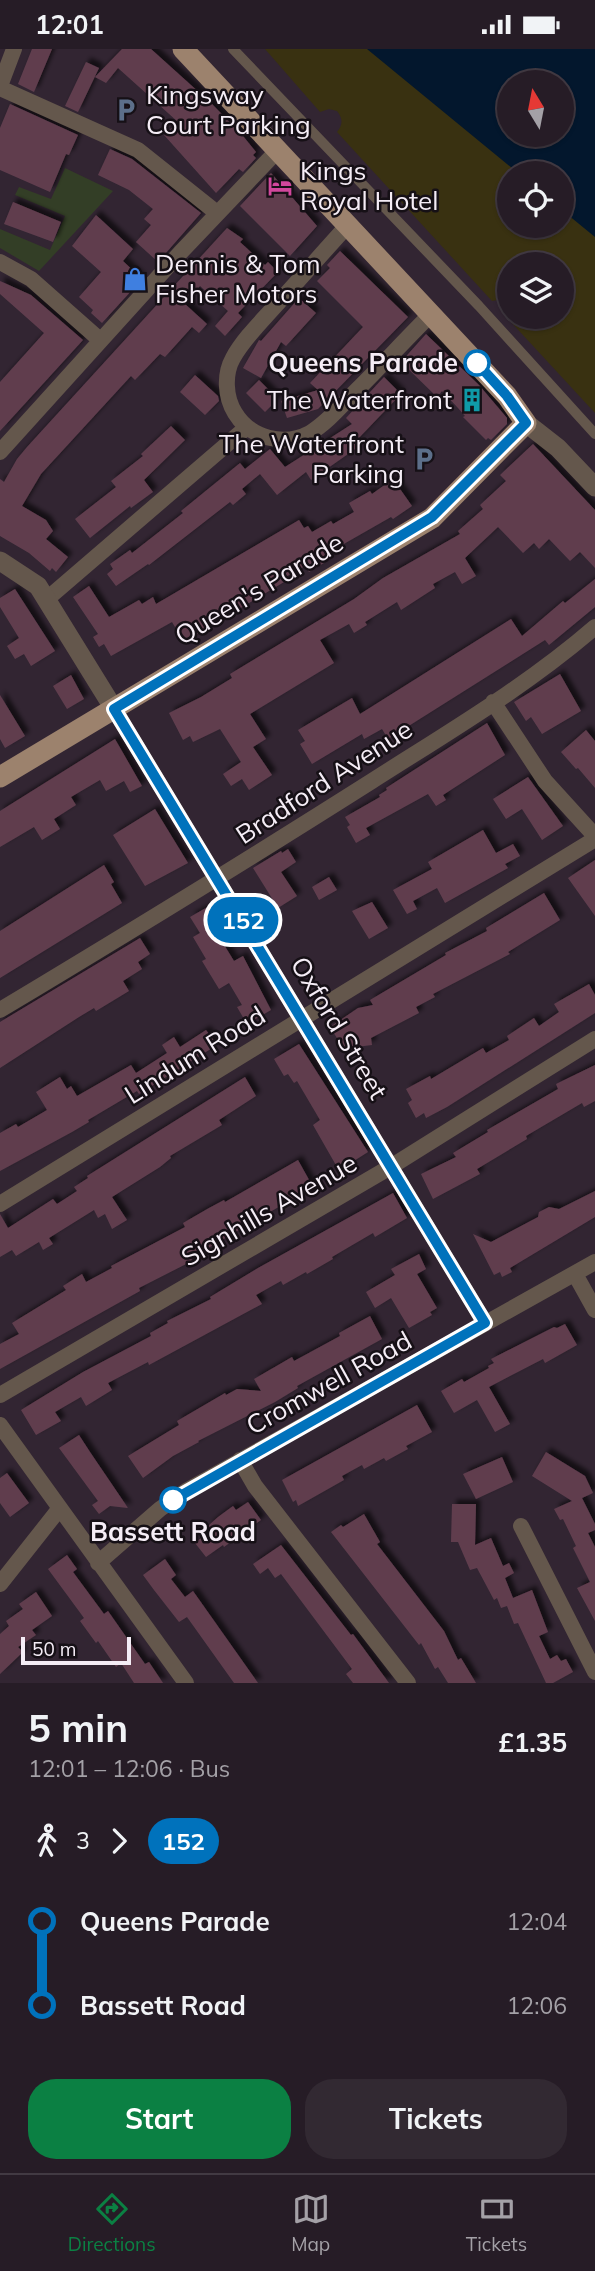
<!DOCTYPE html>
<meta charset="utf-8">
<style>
:root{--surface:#261c26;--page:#322932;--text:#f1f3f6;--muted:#a4a1a7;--line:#423a43;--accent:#0b8043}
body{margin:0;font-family:Mulish,sans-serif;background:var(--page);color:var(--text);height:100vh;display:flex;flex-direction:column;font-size:26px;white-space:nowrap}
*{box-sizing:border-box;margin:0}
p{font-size:23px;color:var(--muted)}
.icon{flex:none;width:38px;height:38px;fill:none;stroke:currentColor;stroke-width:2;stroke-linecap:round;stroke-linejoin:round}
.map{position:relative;height:1634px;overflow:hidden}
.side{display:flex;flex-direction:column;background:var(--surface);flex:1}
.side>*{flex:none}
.badge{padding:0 14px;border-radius:23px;font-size:24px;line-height:46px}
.needle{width:46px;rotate:350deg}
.tools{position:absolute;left:497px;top:21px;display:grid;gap:14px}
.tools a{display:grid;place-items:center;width:77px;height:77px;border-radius:50%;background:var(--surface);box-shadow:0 2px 5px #0004,0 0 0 2px var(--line);font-size:35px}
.scale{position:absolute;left:21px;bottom:18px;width:110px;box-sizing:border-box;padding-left:7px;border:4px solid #f5edf6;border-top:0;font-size:19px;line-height:24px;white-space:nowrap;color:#f5edf6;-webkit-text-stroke:5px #161016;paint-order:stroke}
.map>.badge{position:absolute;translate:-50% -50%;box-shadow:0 0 0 4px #fff}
.legs{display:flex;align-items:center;gap:10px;height:77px;padding:0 28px;font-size:23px}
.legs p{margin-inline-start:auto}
.summary{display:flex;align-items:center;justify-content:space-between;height:119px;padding:0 28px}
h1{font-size:38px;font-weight:700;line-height:52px}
.button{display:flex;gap:14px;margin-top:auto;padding:14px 28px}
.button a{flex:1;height:80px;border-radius:28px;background:var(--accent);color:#fff;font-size:28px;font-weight:700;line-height:80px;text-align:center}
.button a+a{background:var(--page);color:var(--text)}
ul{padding:0 28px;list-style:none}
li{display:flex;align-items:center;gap:24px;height:84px;font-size:26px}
li i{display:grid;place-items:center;width:10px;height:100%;margin:0 9px;background:currentColor}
li i::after{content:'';width:18px;height:18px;margin:-9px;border:5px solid;border-radius:50%;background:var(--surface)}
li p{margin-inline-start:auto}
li:first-child i{background:linear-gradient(#0000 50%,currentColor 0)}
li:last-child i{background:linear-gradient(currentColor 50%,#0000 0)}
.status{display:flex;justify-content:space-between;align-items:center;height:49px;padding:0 35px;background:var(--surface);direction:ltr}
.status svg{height:19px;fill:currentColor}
.menu{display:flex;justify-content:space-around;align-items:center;height:98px;border-top:2px solid var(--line);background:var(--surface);font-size:19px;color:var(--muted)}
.menu a{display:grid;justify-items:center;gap:4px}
.menu .active{color:var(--accent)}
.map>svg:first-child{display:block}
.green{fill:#333e26}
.sand{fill:#393111;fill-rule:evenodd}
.water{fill:#03172d;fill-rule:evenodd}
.building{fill:#603e4e;filter:url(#shadow)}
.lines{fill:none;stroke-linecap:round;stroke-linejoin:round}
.pedestrian{stroke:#64574c;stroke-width:10}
.minor{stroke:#64574c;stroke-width:16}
.tertiary{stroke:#64574c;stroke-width:19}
.primary{stroke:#9c826d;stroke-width:21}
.line-1-casing{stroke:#fff;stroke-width:16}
.line-1{stroke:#0072bc;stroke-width:10}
.stop-1-dot{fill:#fff;stroke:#0072bc;stroke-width:3.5}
.labels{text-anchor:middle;stroke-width:5;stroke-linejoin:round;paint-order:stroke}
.poi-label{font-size:26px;fill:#f5edf6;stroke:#161016;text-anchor:start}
.stop-label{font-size:26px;font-weight:bold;fill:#f5edf6;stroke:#161016;text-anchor:end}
.street-label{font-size:26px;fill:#f5edf6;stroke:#161016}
</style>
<div class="status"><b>12:01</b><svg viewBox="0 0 49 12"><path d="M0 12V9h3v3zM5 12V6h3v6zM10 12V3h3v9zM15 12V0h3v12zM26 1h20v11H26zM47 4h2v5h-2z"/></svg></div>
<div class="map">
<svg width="595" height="1634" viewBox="0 0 595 1634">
<defs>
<filter id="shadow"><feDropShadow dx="4.5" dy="-4.5" stdDeviation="2" flood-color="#0009"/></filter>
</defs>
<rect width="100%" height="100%" fill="#322532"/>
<path class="green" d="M65 119 113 142 39 222 0 199V180L50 201 65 167 15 146 19 138 51 150Z"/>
<path class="sand" d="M265 0H595V364L510 272 514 268H562V215H509V252L504 250 492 252 337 83C343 75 343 70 337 62L329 60 320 63ZM509 33H562V86H509ZM509 124H562V177H509Z"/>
<path class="water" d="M367 0H595V188L562 161V124H518ZM509 33H562V86H509Z"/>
<path class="building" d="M32 0H52L34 43 18 35Z
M122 0H151L212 55 243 87 256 103 253 106 256 109 243 123 239 120 216 144 164 86 178 73 118 19 106 34 95 28Z
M86 13 99 19 78 63 65 57Z
M10 55 78 86 69 106 66 105 50 143 0 121V79Z
M110 100 132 110 201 164 158 213 136 193 151 176 144 170 153 160 129 141 98 126Z
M271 124 317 177 290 207 240 157Z
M13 153 61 173 53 193 4 175Z
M96 166 133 200 123 212 142 230 102 274 91 264 93 261 79 248 101 223 72 197Z
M227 179 243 190 240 193 265 216 268 213 277 222 275 226 238 264 242 268 225 287 215 277 228 262 200 237 185 255 207 275 199 284 192 278 165 308 160 305 135 331 131 327 41 425 22 457 46 471 53 482 46 490 68 508 56 523 52 519 50 522 29 504 0 487V430L4 433 17 410 27 398Z
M340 202 408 268 318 360 287 369 281 352 318 341 310 334 363 278 317 232 330 219 327 216Z
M0 232 31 246 83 291 0 382V333L44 284 0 245Z
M299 249 316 264 286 297 281 293 261 329 243 319 259 291 261 292Z
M426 285 479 336 507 369V375L491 391 488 389 486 391 463 368 465 367 458 359 442 342 437 348 401 313Z
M195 326 218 347 219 352 205 366 180 343Z
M384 328 401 345 355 393 358 398 311 431 306 423 277 446 260 425 242 440 246 445 233 456 230 453 149 516 148 515 116 537 107 525 113 520 110 515 130 501 132 504 183 464 181 462 240 414 245 420 270 400 285 418 352 375 346 369Z
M259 331 278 350 265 363 246 344Z
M171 377 185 391 144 431 153 443 131 459 130 457 90 489 75 470 116 438 111 432 143 407 141 405Z
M533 395 595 461V519L580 503 570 512 549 490 539 500 534 494 523 504 498 478 465 509 476 527 462 535 455 523 433 535 435 539 401 561 397 553 365 573 367 576 354 584 349 575 320 591 334 614 250 665 266 690 253 698 272 726 249 741 242 730 231 737 223 725 241 713 220 680 193 693 190 687 183 691 169 664 201 648 232 629 230 625 354 550 383 529 460 485 458 482 483 460 480 456 506 432 500 426Z
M393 430 412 457 393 470 391 468 328 504 332 509 309 523 305 517 282 530 284 533 184 593 172 573 111 607 104 595 99 598 93 588 98 585 73 548 89 537 109 568 139 551 142 555 153 548 156 555 299 471 304 479 308 477 312 483 331 472 333 475 354 463 349 454 370 442 372 445Z
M595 530V558L549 596 545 591 388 690 382 680 364 690 362 685 312 715 300 695 305 692 298 681 352 649 360 665 511 570 522 587 563 552 565 554Z
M15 540 55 602 31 617 24 605 15 610 7 597 19 589 0 558V549Z
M560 625 581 662 542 685 531 668 526 672 514 653Z
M71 626 84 650 67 660 53 637Z
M0 646 25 687 5 699 0 690Z
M487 674 505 706 443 746 446 751 436 757 428 745 366 779 370 786 356 794 347 778 350 776 345 768 380 748 379 746 387 741 386 739Z
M586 681 595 692V739L578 719 576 720 561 703Z
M115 690 142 737 130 743 124 732 106 742 100 731 71 748 76 756 54 770 60 780 42 791 34 778 0 798V762Z
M528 728 563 777 542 791 522 760 506 770 493 750Z
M155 760 188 814 145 837 113 786Z
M483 781 496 804 513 795 520 807 505 815 508 819 445 854 437 839 413 852 417 860 407 865 393 841 432 820 428 813Z
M288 800 296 813 281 823 297 847 278 859 253 819 281 802 282 804Z
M595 811V867L568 829Z
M104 816 114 833 111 835 122 854 0 929V882Z
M329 828 337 841 319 851 312 838Z
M544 844 560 871 508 903 510 905 433 945 435 948 416 958 419 964 371 989 372 996 356 998 347 1005 330 978 358 959 373 956 370 951 446 906 445 904 487 882 486 879Z
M372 853 388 879 369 890 352 862Z
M211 856 226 881 218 886 234 912 243 907 271 961 247 975 237 958 242 956 229 934 219 940 202 912 206 910 193 888 200 884 190 868Z
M140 889 150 905 138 913 142 920 123 932 129 942 96 962 94 959 79 968 0 1019V973Z
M589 935 595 946V964L447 1058 426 1069 424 1064 416 1069 408 1054 412 1051 406 1040 430 1027 431 1030 483 999 486 1004 509 991 507 987 534 969 539 977 559 963 554 955Z
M206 981 217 996 139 1045 137 1042 88 1071 89 1073 72 1083 0 1122V1084L16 1075 18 1078 47 1061 36 1043 60 1028 67 1040 71 1037 77 1047 131 1016 136 1024 167 1004 162 996 174 988 180 998Z
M299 995 368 1103 349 1115 351 1119 341 1125 313 1076 320 1071 297 1032 294 1034 288 1025 284 1027 274 1010Z
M595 1016V1052L584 1058 582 1054 526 1087 527 1090 477 1120 480 1125 433 1150 421 1125 456 1108 453 1104 488 1083 487 1081 558 1040 556 1035Z
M245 1028 256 1047 219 1071 222 1076 170 1107 171 1109 160 1118 112 1148 127 1171 112 1180 105 1165 98 1169 94 1161 49 1189 53 1195 43 1201 39 1193 16 1207 12 1201 0 1208V1165L8 1179 53 1150 57 1155 77 1142 74 1138 88 1129 87 1127Z
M298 1111 313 1138 191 1209 192 1212 139 1239 140 1242 0 1320V1295L19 1285 12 1274 66 1241 63 1237 82 1225 86 1233 112 1219 111 1217 185 1178 183 1174 209 1159 224 1151 225 1153Z
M595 1142V1168L510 1219 512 1223 502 1228 500 1223 494 1226 473 1185 491 1193 538 1168 539 1163 549 1158 559 1160Z
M393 1144 407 1169 375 1188 373 1184 349 1198 332 1208 333 1210 307 1225 306 1223 283 1236 281 1232 256 1246 262 1255 149 1316 148 1313 108 1334 112 1341 86 1357 81 1348 55 1363 61 1372 36 1386 21 1361 83 1323 151 1287 150 1284 168 1274 167 1272 211 1250 210 1248 258 1219Z
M419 1205 426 1220 417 1225 437 1259 430 1263 432 1266 409 1279 391 1249 375 1259 366 1243 395 1226 391 1220Z
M370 1267 382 1290 297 1337 298 1339 275 1353 198 1392 199 1393 173 1407 143 1429 128 1407 179 1376 177 1372 225 1344 226 1346 237 1340 261 1342 254 1330 292 1308 294 1312 340 1287 339 1284Z
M565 1275 577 1296 545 1314 543 1310 489 1338 510 1375 495 1383 477 1351 454 1364 441 1342 462 1330 464 1333 489 1319 488 1317 494 1314 491 1310 554 1278 557 1279Z
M417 1356 432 1383 406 1397 408 1400 386 1412 384 1409 364 1420 362 1416 342 1427 344 1431 298 1457 296 1451 293 1453 282 1431Z
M79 1386 90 1403 128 1459 110 1457 99 1465 92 1456 98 1452 59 1399Z
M546 1403 585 1427 593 1444 582 1449 595 1475V1481L588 1484 595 1498V1572L577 1539 590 1533 573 1499 576 1497 563 1470 560 1471 554 1460 572 1452 532 1427Z
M502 1408 513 1433 476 1450 463 1425Z
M7 1424 29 1454 10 1468 0 1454V1429Z
M248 1453 261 1471 224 1498 223 1496 206 1508 195 1494 211 1481 208 1477 218 1468 233 1457 236 1461Z
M452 1455H476L475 1496 491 1489 503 1517 509 1514 514 1524 505 1529 513 1549 532 1541 548 1583 539 1587 550 1610 557 1606 561 1612 566 1610 573 1623 553 1634H546L518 1574 514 1575 507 1557 501 1559 497 1549 494 1551 477 1519 470 1521 458 1493H451Z
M364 1465 380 1493 377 1495 444 1582 458 1611 461 1609 476 1634H448L438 1618 435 1620 421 1594 419 1596 331 1483 341 1476 343 1478Z
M281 1496 351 1586 353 1585 389 1634H353L346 1625 352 1620 281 1525 275 1529 268 1519 260 1525 253 1515Z
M67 1506 77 1520 73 1523 104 1565 108 1562 145 1615 149 1613 163 1634H134L121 1614 116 1618 98 1592 96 1594 80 1572 84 1569 48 1520Z
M165 1510 176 1526 171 1530 185 1548 193 1542 258 1634H234L187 1568 179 1573 154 1541 143 1526Z
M36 1543 52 1567 32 1581 36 1586 18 1598 23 1603 0 1625V1585L9 1577 6 1572 23 1560 19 1555Z"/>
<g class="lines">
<path class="pedestrian" d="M233 0 479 257 595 385"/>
<path class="minor" d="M0 37 14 0
M0 39 138 101 217 164
M348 176C324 202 301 229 277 255 262 272 244 289 233 309 224 325 225 348 235 364 250 389 284 398 310 384 328 373 342 356 357 341 382 316 406 290 431 265
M0 213 31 230 100 291
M0 403 180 204 278 101
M47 550 247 378
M493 653 545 732 595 787
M114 660 485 1274
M0 961C125 886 249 810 372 732 447 684 527 637 595 578
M0 1155 595 790
M575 1225 595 1261
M0 1346 392 1117 595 990
M0 1376 186 1634
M240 1411 255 1437 408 1634
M521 1477 595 1623
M98 1514 160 1460 186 1442 595 1213
M0 1535 60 1459"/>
<path class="tertiary" d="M526 374 558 399 595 438
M0 512 38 537 114 660"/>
<path class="primary" d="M0 728 432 469 526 374 507 347 183 0"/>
</g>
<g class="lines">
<g class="line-1-casing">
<path id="line-1" d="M173 1451 485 1274 114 660 432 468 526 374 507 347 477 314"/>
</g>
<use href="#line-1" class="line-1"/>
</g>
<defs>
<g id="parking-bare" transform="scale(1.89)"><path d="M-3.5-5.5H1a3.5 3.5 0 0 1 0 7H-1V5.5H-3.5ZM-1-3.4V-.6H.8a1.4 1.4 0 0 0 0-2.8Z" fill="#5c6f8a" stroke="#161016" stroke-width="2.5" paint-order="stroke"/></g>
<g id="hotel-bare" transform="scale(1.89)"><path d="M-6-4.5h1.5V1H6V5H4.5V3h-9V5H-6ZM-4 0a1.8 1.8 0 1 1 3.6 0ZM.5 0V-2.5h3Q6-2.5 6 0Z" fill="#d1479c" stroke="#161016" stroke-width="2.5" paint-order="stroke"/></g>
<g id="shop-bare" transform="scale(1.89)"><path d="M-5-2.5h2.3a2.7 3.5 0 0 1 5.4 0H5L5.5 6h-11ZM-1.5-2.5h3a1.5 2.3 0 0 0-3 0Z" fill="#3f7fe0" stroke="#161016" stroke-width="2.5" paint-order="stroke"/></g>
<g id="building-bare" transform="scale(1.89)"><path d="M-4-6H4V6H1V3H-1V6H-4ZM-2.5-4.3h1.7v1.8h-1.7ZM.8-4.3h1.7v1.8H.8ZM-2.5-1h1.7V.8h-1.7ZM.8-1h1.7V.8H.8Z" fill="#0f9aa8" stroke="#161016" stroke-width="2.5" paint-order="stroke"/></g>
</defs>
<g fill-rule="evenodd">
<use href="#parking-bare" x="126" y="61"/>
<use href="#hotel-bare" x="280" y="137"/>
<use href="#shop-bare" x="135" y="230"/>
<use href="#building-bare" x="472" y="351"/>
<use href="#parking-bare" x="424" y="410"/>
</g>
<g class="stop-1-dot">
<circle cx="477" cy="314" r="12"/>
<circle cx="173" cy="1451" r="12"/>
</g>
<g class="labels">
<g class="poi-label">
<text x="146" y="55">Kingsway<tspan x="146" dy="30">Court Parking</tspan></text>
<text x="300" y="131">Kings<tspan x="300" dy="30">Royal Hotel</tspan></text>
<text x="155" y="224">Dennis &amp; Tom<tspan x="155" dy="30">Fisher Motors</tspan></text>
<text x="452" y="360" text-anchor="end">The Waterfront</text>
<text x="404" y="404" text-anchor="end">The Waterfront<tspan x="404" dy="30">Parking</tspan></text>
</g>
<g class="stop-label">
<text x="458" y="323">Queens Parade</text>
<text x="173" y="1492" text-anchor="middle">Bassett Road</text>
</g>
<g class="street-label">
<text transform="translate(259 540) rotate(-31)" y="9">Queen's Parade</text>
<text transform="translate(324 733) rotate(-33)" y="9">Bradford Avenue</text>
<text transform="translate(339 979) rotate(59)" y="9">Oxford Street</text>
<text transform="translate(195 1006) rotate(-32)" y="9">Lindum Road</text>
<text transform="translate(269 1161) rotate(-30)" y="9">Signhills Avenue</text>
<text transform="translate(329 1334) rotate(-29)" y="9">Cromwell Road</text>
</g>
</g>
</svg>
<div class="tools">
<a><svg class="needle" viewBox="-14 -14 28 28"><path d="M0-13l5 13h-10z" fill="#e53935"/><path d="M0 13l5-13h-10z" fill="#a4a1a7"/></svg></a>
<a><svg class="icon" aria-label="locate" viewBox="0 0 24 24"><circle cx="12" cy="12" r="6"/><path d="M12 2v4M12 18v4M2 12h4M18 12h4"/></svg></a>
<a><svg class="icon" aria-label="layers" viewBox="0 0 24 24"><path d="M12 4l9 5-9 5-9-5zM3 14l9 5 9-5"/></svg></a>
</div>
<div class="scale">50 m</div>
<b class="badge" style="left:243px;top:871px;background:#0072bc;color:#fff">152</b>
</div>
<section class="side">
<div class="summary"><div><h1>5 min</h1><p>12:01 – 12:06 · Bus</p></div><b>£1.35</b></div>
<div class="legs"><svg class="icon" aria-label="walk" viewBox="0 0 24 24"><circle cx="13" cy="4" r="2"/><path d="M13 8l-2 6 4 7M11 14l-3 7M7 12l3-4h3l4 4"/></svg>3<svg class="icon" aria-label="forward" viewBox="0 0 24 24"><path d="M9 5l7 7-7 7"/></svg><b class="badge" style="background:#0072bc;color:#fff">152</b></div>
<ul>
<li><i style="color:#0072bc"></i><b>Queens Parade</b><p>12:04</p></li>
<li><i style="color:#0072bc"></i><b>Bassett Road</b><p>12:06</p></li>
</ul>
<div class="button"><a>Start</a><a>Tickets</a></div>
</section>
<nav class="menu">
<a class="active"><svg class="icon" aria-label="directions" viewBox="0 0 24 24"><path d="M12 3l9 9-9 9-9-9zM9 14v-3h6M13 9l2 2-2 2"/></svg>Directions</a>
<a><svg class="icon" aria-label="map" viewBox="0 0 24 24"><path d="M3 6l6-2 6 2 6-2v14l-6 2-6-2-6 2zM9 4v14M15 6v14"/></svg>Map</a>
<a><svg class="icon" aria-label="tickets" viewBox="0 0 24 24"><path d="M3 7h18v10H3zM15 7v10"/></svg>Tickets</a>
</nav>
